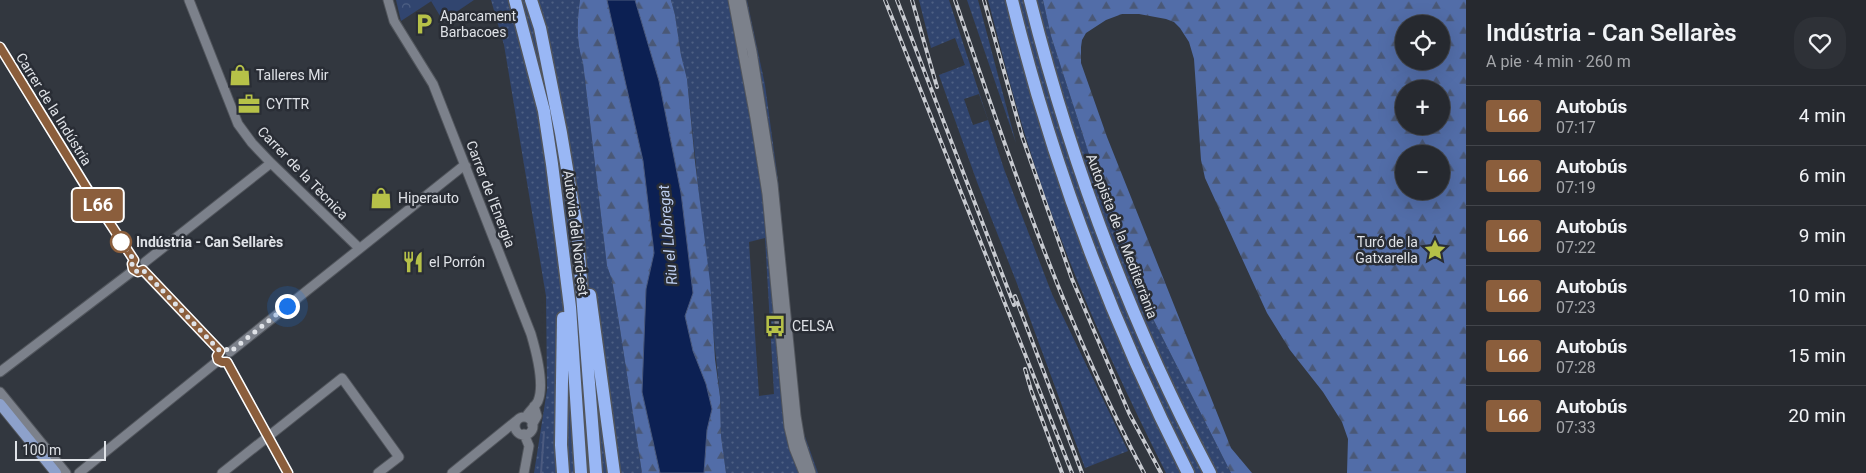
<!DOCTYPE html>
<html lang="es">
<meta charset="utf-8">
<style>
:root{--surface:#26292f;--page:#2e3137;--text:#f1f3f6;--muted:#a4a6aa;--line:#42454b}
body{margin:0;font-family:Roboto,sans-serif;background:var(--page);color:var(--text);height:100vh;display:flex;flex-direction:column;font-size:19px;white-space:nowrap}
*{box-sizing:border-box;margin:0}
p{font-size:16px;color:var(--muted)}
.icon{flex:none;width:28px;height:28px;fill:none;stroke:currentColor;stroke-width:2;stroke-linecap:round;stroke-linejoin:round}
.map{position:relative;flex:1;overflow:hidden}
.panel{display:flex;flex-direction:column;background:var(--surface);width:400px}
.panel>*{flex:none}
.badge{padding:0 10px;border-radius:4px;font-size:18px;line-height:32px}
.fabs{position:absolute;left:1395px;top:15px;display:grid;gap:10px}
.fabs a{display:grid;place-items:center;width:55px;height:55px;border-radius:50%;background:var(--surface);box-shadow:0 5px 20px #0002,0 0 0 1px var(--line);font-size:25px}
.scale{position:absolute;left:15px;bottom:12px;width:91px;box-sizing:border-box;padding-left:5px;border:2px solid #dfe2e7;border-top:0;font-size:14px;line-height:18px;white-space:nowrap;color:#dfe2e7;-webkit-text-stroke:4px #292d35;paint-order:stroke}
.you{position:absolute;width:25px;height:25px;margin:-12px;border:4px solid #fff;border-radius:50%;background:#1a73e8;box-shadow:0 0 0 8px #1a73e833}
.map>.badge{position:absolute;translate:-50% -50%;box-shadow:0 0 0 2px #fff}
.round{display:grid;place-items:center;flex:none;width:52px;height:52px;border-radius:20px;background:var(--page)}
.overview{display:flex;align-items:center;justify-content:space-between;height:85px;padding:0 20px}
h1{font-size:24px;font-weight:600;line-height:38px}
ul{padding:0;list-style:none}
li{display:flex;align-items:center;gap:15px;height:60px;padding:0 20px;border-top:1px solid var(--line)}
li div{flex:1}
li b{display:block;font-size:19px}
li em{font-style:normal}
li .badge{min-width:55px;font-weight:700;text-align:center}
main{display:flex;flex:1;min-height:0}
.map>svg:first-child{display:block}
.grass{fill:url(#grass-dots);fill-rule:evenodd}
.forest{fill:url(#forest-firs);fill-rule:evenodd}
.park{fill:url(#park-crowns)}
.pitch{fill:#31456f}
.water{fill:#0c2053;stroke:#4b5a7f}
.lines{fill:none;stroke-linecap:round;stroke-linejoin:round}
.stream{stroke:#4b5a7f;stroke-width:2}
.minor-casing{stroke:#51555c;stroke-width:11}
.major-casing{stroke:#51555c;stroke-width:12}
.highway-casing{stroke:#51555c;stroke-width:15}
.minor{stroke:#7c818b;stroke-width:9}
.major{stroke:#8da1cb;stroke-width:10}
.highway{stroke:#99b7f5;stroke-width:12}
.rail-casing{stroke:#c8cbd1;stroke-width:4}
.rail{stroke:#292d35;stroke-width:2;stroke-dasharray:5.5;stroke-linecap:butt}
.line-casing{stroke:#fff;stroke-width:11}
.line{stroke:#8b5e3c;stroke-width:8}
.walk{stroke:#dfe2e7;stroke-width:5;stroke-dasharray:0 9}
.stop-dot{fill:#fff;stroke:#8b5e3c;stroke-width:2.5}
.labels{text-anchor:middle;stroke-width:5;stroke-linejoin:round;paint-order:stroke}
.poi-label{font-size:14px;fill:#dfe2e7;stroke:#292d35;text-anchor:start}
.street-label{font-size:14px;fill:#dfe2e7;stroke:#292d35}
.stop-label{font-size:14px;font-weight:bold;fill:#dfe2e7;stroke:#292d35;text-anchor:start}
.water-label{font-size:15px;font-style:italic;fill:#bdcef0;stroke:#292d35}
</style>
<main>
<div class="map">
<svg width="1466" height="473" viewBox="0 0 1466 473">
<defs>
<pattern id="grass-dots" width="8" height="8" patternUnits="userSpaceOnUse" patternTransform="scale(1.25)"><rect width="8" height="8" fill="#31456f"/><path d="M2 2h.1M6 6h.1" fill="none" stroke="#4e6084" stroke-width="1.8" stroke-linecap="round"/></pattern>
<pattern id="forest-firs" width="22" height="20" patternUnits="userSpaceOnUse" patternTransform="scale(1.25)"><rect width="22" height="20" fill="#526da8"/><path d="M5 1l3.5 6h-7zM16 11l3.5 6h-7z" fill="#4a5876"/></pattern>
<pattern id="park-crowns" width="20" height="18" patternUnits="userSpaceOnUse" patternTransform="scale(1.25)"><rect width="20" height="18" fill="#31456f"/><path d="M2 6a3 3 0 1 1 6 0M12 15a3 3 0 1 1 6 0" fill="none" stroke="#4e6084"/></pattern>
</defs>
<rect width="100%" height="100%" fill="#32373f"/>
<path class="grass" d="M491 0H580C577 21 576 42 583 63L607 266 612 280 620 329 642 473H534L547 390 546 296 504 45Z
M671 0H747L765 85 778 180 801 425 818 473H726L721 436 720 397 687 79 681 55 675 15ZM765 238 774 394 759 396 749 242Z
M919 0H949L1004 169 1052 294 1128 451 1085 468 1016 281 977 182 939 75 965 65 955 38 931 48ZM979 94 988 120 973 125 964 99Z
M967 0H978L1016 143Z
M988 0H1043L1051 36 1106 207 1145 303 1231 473H1166C1111 364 1061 252 1025 135 1011 90 1000 45 988 0Z"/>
<path class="forest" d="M580 0H607L643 161 654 253 646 289 642 392 660 473H642L620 329 612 280 607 266 583 63C576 42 577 21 580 0Z
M635 0H671L675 15 681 55 687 79 695 162 710 282 715 359 720 397 721 436 726 473H704L707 430 712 409 706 384 693 351 685 316 693 293 681 193 659 81Z
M1043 0H1466V473H1347L1348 439 1342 422 1323 392 1290 350 1267 313 1205 178 1201 160 1194 59 1189 42 1180 28 1174 22 1166 19 1139 14H1122L1106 20 1086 33 1082 40 1081 47V63L1107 137 1231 448 1252 473H1231L1145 303 1106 207 1051 36ZM1404 24H1441V61H1404ZM1404 89H1441V126H1404ZM1404 154H1441V191H1404Z"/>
<path class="park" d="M396 0H433L401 21Z"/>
<path class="pitch" d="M433 0H474L443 21 431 1Z"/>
<path class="water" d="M607 0H635L659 81 681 193 693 293 685 316 693 351 706 384 712 409 707 430 704 473H660L642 392 646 289 654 253 643 161Z"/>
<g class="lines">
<path class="stream" d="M541 473 544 432"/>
<g class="minor-casing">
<path id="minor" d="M189 0 238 124 252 143 271 163 359 248
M388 0 394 21 433 84 531 334C536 351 545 384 538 401 535 407 529 411 526 417
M733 0 755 118 767 194 789 427 794 448 804 473
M741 0 752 52 773 184 796 416 800 440 811 473
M0 47 88 190 134 260
M145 262 271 163
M143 271 220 351
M230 352 462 167 466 166
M227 362 288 473
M0 372 134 270
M0 392 66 473
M515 426a9 9 0 1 1 18 0a9 9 0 1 1-18 0Z
M532 425 537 416 534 406
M524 434 529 446 524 473
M79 473 219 360
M222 473 342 378 399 457 378 473
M452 473 516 421"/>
</g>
<g class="major-casing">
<path id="major" d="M0 404 56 473"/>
</g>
<g class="highway-casing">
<path id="highway" d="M515 0 544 111 552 164 570 307 581 473
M531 0 540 28 561 133 577 229 596 473
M1012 0C1052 164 1112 323 1188 473
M1030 0C1071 163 1131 324 1210 473
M590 295 614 473
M563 473 561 445 563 318"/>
</g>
<use href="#minor" class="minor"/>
<use href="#major" class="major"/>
<use href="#highway" class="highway"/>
<g class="rail-casing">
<path id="rail" d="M885 0 1072 473
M897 0 1014 305
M912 0 937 87
M955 0C1010 161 1064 322 1144 473
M984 0 1022 136 1072 279 1129 413 1161 473
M1015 296 1082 473
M1025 369 1031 390 1062 473"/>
</g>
<use href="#rail" class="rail"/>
</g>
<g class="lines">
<g class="line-casing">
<path id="line" d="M0 47 88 190 134 260 132 264 133 269 138 272 143 270 220 351 217 356 218 360 222 362H227L288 473"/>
</g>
<use href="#line" class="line"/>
<path class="walk" d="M121 242 134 260 132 264 133 269 138 272 143 270 220 351 226 349 230 352 287 306"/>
</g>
<defs>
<g id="parking-bare" transform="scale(1.725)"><path d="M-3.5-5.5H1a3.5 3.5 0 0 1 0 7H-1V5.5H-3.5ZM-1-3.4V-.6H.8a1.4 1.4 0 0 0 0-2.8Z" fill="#b6c148" stroke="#292d35" stroke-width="2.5" paint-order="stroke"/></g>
<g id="shop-bare" transform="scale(1.725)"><path d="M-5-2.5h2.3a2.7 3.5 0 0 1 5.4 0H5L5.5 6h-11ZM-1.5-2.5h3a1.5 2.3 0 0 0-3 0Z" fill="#b6c148" stroke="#292d35" stroke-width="2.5" paint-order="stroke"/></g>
<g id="office-bare" transform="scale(1.725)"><path d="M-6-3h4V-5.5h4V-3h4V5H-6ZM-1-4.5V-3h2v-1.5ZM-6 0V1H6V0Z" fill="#b6c148" stroke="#292d35" stroke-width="2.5" paint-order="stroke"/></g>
<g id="sight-bare" transform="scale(1.725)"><path d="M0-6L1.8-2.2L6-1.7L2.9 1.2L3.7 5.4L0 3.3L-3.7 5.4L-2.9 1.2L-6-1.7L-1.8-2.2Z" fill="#b6c148" stroke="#292d35" stroke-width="2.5" paint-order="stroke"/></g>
<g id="restaurant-bare" transform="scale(1.725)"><path d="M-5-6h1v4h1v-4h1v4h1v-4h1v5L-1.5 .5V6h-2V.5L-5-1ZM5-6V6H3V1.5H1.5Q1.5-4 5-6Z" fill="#b6c148" stroke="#292d35" stroke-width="2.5" paint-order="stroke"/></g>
<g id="bus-bare" transform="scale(1.725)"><path d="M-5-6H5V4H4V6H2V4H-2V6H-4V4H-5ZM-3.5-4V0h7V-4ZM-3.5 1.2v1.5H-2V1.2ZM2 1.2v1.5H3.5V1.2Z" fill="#b6c148" stroke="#292d35" stroke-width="2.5" paint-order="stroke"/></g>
</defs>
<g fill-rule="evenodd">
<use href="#parking-bare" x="424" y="24"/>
<use href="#shop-bare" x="240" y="75"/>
<use href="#office-bare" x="249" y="104"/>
<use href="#shop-bare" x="381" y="198"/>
<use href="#sight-bare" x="1435" y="250"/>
<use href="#restaurant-bare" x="413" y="262"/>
<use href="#bus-bare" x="775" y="326"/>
</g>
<circle class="stop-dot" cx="121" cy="242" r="10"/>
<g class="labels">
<g class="poi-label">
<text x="440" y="21">Aparcament<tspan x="440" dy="16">Barbacoes</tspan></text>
<text x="256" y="80">Talleres Mir</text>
<text x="266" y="109">CYTTR</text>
<text x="398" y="203">Hiperauto</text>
<text x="1418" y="247" text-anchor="end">Turó de la<tspan x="1418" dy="16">Gatxarella</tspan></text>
<text x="429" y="267">el Porrón</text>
<text x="792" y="331">CELSA</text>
</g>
<g class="street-label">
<text transform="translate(54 109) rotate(58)" y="5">Carrer de la Indústria</text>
<text transform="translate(303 173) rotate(46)" y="5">Carrer de la Tècnica</text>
<text transform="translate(491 194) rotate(69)" y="5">Carrer de l'Energia</text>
<text transform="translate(576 233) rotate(83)" y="5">Autovia del Nord-est</text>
<text transform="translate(1122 236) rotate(69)" y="5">Autopista de la Mediterrània</text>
</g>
<g class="stop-label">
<text x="136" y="247">Indústria - Can Sellarès</text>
</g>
<g class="water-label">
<text transform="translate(668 235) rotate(-95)" y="5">Riu el Llobregat</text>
</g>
</g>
</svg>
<div class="fabs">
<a><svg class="icon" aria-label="locate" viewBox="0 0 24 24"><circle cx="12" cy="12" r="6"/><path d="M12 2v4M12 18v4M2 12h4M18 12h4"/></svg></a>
<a>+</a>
<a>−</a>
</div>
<div class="scale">100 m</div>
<div class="you" style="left:287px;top:306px"></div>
<b class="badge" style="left:98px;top:205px;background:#8b5e3c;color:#fff">L66</b>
</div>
<section class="panel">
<div class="overview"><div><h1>Indústria - Can Sellarès</h1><p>A pie · 4 min · 260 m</p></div><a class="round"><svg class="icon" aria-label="heart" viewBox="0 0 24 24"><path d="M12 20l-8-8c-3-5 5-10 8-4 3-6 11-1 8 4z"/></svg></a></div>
<ul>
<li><span class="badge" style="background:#8b5e3c;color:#fff">L66</span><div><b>Autobús</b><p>07:17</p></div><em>4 min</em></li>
<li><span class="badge" style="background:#8b5e3c;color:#fff">L66</span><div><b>Autobús</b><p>07:19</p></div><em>6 min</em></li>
<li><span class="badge" style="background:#8b5e3c;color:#fff">L66</span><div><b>Autobús</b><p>07:22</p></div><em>9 min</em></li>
<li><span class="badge" style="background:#8b5e3c;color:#fff">L66</span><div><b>Autobús</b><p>07:23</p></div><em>10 min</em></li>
<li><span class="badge" style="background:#8b5e3c;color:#fff">L66</span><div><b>Autobús</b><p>07:28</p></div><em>15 min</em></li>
<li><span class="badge" style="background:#8b5e3c;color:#fff">L66</span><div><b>Autobús</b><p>07:33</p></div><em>20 min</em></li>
</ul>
</section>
</main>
